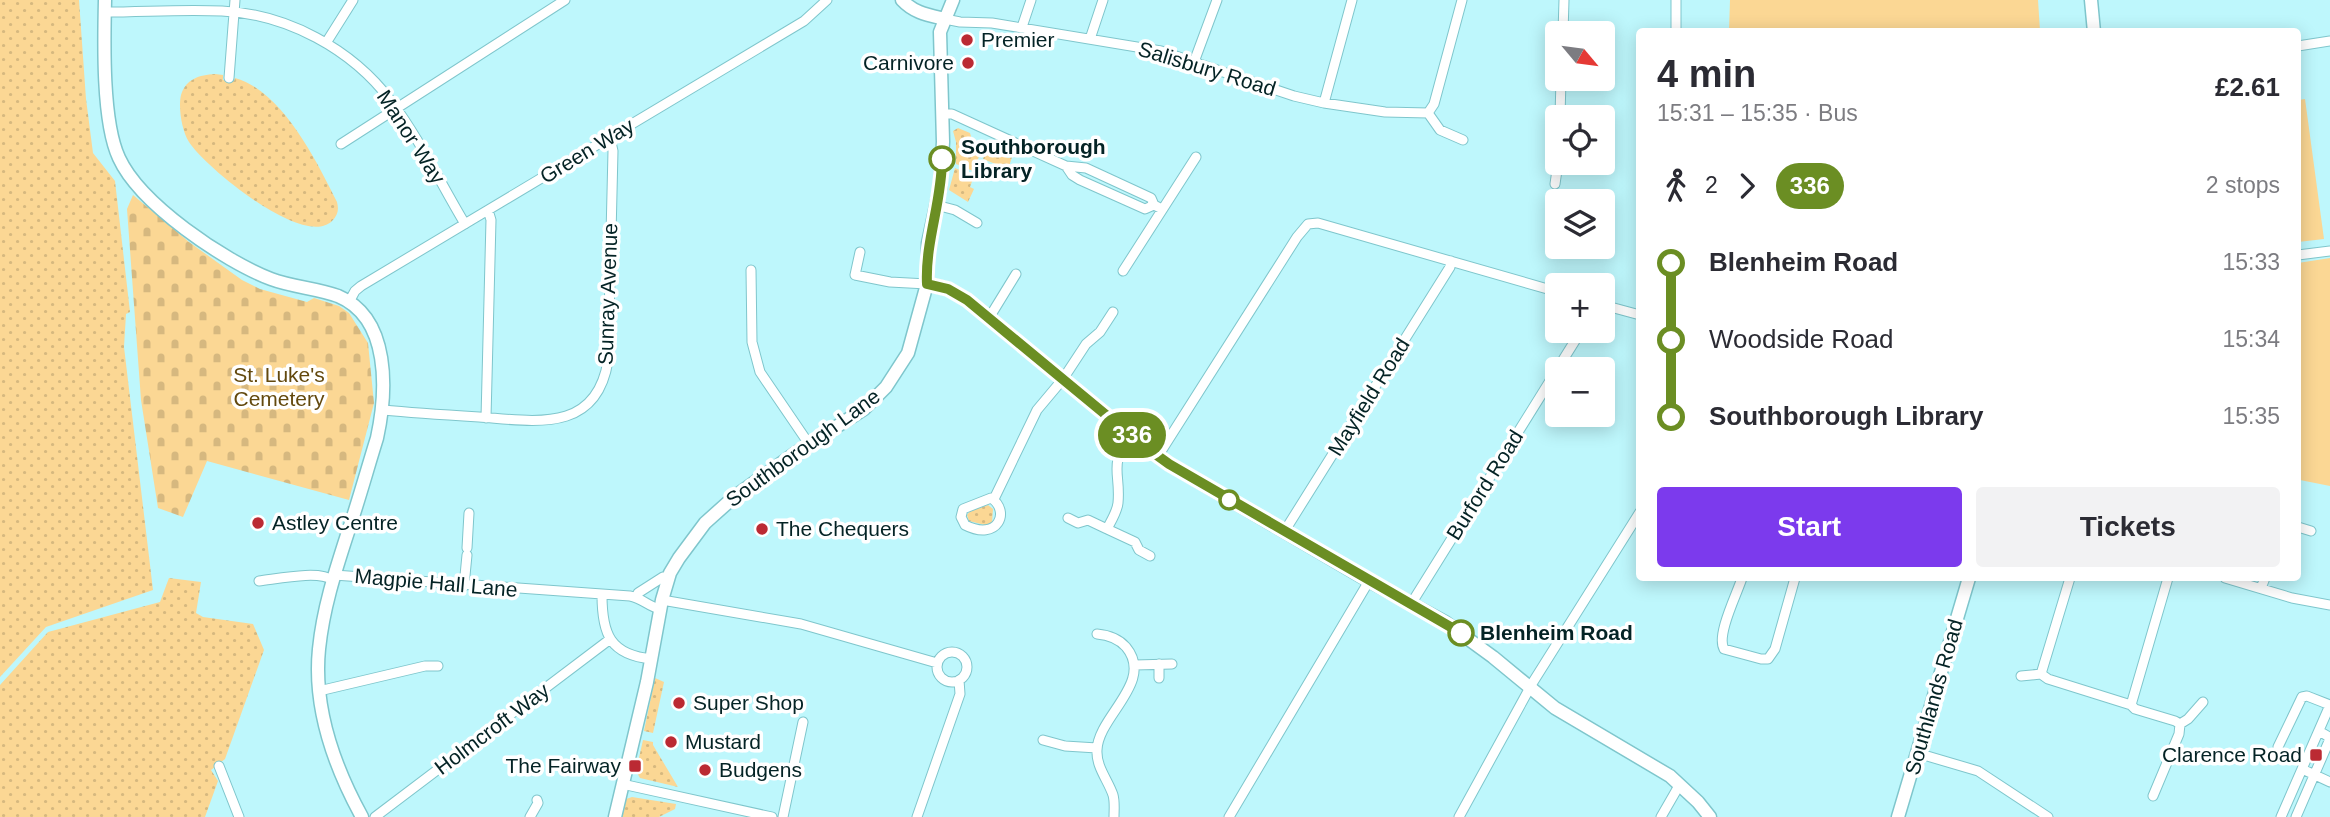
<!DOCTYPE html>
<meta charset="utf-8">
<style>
:root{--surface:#fff;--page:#f2f2f3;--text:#2b2b33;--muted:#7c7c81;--accent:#7c3aed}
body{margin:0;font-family:Arial,sans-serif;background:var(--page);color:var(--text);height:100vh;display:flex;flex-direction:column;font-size:26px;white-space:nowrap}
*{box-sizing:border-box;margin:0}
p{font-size:23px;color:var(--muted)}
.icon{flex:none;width:38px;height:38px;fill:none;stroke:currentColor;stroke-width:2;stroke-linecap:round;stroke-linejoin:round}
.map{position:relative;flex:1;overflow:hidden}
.sheet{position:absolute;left:1636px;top:28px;width:665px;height:553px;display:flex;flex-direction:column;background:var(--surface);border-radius:7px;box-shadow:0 4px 18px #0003}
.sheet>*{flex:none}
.badge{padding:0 14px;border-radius:23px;font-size:24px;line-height:46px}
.needle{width:46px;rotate:119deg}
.fabs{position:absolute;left:1545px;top:21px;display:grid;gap:14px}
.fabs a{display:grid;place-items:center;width:70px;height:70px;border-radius:7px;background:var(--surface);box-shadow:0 4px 18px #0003;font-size:35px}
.map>.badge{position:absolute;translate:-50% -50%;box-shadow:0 0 0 4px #fff}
.legs{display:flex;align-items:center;gap:10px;height:77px;padding:0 21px;font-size:23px}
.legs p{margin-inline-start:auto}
.summary{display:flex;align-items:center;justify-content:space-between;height:119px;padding:0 21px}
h1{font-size:38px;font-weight:800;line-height:52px}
.cta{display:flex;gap:14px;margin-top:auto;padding:14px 21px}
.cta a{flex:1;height:80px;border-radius:7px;background:var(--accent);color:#fff;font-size:28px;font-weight:800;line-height:80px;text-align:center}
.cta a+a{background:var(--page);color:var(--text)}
ul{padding:0 21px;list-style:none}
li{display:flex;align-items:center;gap:24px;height:77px;font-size:26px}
li i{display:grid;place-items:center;width:10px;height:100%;margin:0 9px;background:currentColor}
li i::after{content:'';width:18px;height:18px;margin:-9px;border:5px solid;border-radius:50%;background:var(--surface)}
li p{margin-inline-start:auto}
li:first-child i{background:linear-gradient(#0000 50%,currentColor 0)}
li:last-child i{background:linear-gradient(currentColor 50%,#0000 0)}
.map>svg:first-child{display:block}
.grass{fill:url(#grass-dots)}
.cemetery{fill:url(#cemetery-stones)}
.green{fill:#fbd794}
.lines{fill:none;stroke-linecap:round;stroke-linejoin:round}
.street-casing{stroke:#7fc6cc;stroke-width:11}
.secondary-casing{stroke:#7fc6cc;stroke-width:15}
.street{stroke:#fff;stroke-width:9}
.secondary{stroke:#fff;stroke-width:12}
.line-1-casing{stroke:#fff;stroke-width:16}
.line-1{stroke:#6b8e23;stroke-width:10}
.poi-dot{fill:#bb2a33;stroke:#fff;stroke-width:2.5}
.stop-1-dot{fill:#fff;stroke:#6b8e23;stroke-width:3.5}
.labels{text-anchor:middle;stroke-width:7;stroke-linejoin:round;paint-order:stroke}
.poi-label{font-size:21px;fill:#042325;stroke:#fff;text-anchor:start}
.street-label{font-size:21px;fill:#042325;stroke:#fff}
.stop-label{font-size:21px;font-weight:bold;fill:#042325;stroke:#fff;text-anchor:start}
.park-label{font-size:21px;fill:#63490e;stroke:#fff}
</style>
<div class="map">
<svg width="2330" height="817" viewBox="0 0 2330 817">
<defs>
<pattern id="grass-dots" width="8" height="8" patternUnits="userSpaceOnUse" patternTransform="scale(1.75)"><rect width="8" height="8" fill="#fbd794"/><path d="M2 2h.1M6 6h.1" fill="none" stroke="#d6b87f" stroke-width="1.8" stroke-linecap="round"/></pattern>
<pattern id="cemetery-stones" width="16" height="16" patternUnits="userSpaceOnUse" patternTransform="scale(1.75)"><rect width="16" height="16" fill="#fbd794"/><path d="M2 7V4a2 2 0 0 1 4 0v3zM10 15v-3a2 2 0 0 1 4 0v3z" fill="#d6b87f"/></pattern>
</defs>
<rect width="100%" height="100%" fill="#bef7fc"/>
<path class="grass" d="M0 0H79L86 99 93 153 115 181 130 312 126 314 124 347 153 590 46 627 0 677Z
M215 74 223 75V80L234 81 235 78C282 91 316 160 337 202 339 210 338 215 332 221 304 249 205 167 189 142 182 131 178 108 181 95 186 79 199 75 215 74Z
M958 128 970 133 973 143 983 147 973 171 956 164V142L953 131Z
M987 149 1008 158 1012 157 1006 176 996 171 998 165 983 159Z
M955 168 974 176 970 187 974 189 968 202 949 190Z
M988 505 993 509 992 523 985 525 969 521 967 515 970 511Z
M169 578 201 582 196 613 203 617 253 624 264 650 225 759 211 770 218 781 205 817H0V685L48 632 160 602Z
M655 678 664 682 653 733 644 731Z
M643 740 653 742V745L678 787 640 778 636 771Z
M632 797 676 804 675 809 659 817H622L626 799Z"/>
<path class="cemetery" d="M133 195 189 242 242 280 260 289 307 302 314 298 339 306 349 313 368 343 374 403 349 500 207 461 183 517 158 508 141 400 127 209Z"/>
<path class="green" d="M1730 0H2038L2040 31H1729Z
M2305 99 2324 239 2298 242V100Z
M2330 258V486L2300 480 2298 485V263Z"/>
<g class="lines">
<g class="street-casing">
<path id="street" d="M105 12C144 12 183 9 222 11 287 14 352 49 391 101 419 138 441 184 465 224
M945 19 960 22 992 23 1161 51 1294 96 1324 103 1385 112 1428 113
M1022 27 1031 0
M1676 32V0
M1563 33 1564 0
M1090 39 1103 0
M326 43 353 0
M2298 46 2330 41
M1194 62 1217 0
M229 78 235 0
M1324 103 1352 0
M1428 113 1434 104 1462 0
M1428 113 1440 130 1463 140
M943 114H952L1066 166 1086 168 1151 198 1154 205 1162 209
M1560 117 1561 79
M341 144 565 0
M1066 166 1072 175 1080 180 1145 209 1154 205
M1555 184 1558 163
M936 205 955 210 977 223
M860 252 855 275 890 282 927 284
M2298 255 2330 251
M751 270 752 342 760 372 809 444
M1123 271 1196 157
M349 302 355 291 361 286 804 21 827 0
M1603 305 1640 315
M989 318 1016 274
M383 410C415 413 447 415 479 417 534 421 596 434 608 361L613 151 610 138
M486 418 491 220 488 210
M1133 436C1107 463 1121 472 1118 503 1117 512 1111 521 1107 529L1135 542 1139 550 1150 556
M1158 456 1297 237 1308 224 1318 223 1558 292
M991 498C1011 511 998 542 965 525L961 517 963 509Z
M994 499 1037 410 1063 379 1086 344 1100 332 1113 312
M1068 518 1078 523 1088 520 1107 529
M2298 527 2311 531
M1284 532 1450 267 1451 261
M467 548 469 513
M334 575 630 596C642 598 649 607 660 609
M1742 578C1737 594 1716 635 1724 649L1761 659H1768L1775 649 1795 578
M2225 578 2292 598 2330 605
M259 581C277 579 319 570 332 580
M464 586 467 555
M2261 588 2265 578
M602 595C602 634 610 655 652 659
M637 597 638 593 663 577 668 578
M662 600 801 624 937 663
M1411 604 1581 331
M1097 634C1108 635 1119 639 1126 647 1155 682 1098 716 1097 750 1096 767 1108 780 1113 795 1115 802 1114 810 1114 817
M937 667a15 15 0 1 1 30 0a15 15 0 1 1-30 0Z
M1135 665 1172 664
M2041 674 2070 578
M2021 676 2041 674 2048 679 2131 705 2135 709 2175 721 2180 724 2179 734 2153 796
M1159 678V664
M319 691 425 666H438
M2131 705 2168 578
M2180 724 2188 719 2203 702
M1043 740 1065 746 1097 748
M2278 747 2302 697 2307 696 2330 705 2281 817
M1917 753 1978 771 2048 817
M219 766 239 817
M2302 769 2330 782
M622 784 772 817
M375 817 609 640
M530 817 538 803 537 800
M783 817 803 722
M917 817 960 694 959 680
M1229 817 1369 581
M1459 817 1533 682 1640 512
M1661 817 1680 784
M2296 817 2329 741V737L2319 731"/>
</g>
<g class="secondary-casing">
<path id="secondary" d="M105 0C104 41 102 122 119 158 140 204 224 261 271 279 292 287 316 288 338 296 391 318 387 392 377 438 367 470 358 503 347 535 335 572 323 609 319 649 313 708 334 766 362 817
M902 0C914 13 928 15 945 19
M2091 0 2094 32
M927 284 948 289 967 300 1140 443 1169 464 1369 581 1445 622 1493 657 1555 708 1670 776 1698 802 1710 817
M615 817 647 682 662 600 670 573 679 558 705 523 734 497 794 454 864 409 886 387 908 353 927 284 928 243 940 188 943 142 940 32 953 0
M1898 817 1969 578"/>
</g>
<use href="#street" class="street"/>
<use href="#secondary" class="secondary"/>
</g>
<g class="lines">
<g class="line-1-casing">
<path id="line-1" d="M942 159C942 202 925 241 927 284L948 289 967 300 1140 443 1169 464 1461 633"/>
</g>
<use href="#line-1" class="line-1"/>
</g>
<g class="poi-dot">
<circle cx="967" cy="40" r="7"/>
<circle cx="968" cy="63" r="7"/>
<circle cx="258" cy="523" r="7"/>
<circle cx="762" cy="529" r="7"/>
<circle cx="679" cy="703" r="7"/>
<circle cx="671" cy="742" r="7"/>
<rect x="2309" y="748" width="14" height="14" rx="3.5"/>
<rect x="628" y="759" width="14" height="14" rx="3.5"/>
<circle cx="705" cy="770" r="7"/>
</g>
<g class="stop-1-dot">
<circle cx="942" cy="159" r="12"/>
<circle cx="1229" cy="500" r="9"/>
<circle cx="1461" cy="633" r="12"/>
</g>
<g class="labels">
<g class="poi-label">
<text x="981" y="47">Premier</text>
<text x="954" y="70" text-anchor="end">Carnivore</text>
<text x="272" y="530">Astley Centre</text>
<text x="776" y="536">The Chequers</text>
<text x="693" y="710">Super Shop</text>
<text x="685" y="749">Mustard</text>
<text x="2302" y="762" text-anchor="end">Clarence Road</text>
<text x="621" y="773" text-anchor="end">The Fairway</text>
<text x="719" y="777">Budgens</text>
</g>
<g class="street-label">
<text transform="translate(1207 69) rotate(17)" y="7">Salisbury Road</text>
<text transform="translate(411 137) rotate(57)" y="7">Manor Way</text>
<text transform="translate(587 151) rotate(-31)" y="7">Green Way</text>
<text transform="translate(608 294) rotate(-88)" y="7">Sunray Avenue</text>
<text transform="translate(1369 397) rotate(-58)" y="7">Mayfield Road</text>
<text transform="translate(803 448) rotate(-36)" y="7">Southborough Lane</text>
<text transform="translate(1485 485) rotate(-58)" y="7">Burford Road</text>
<text transform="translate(436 583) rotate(5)" y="7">Magpie Hall Lane</text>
<text transform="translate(1934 697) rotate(-74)" y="7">Southlands Road</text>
<text transform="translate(492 729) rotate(-37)" y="7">Holmcroft Way</text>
</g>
<g class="stop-label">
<text x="961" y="154">Southborough<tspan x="961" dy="24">Library</tspan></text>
<text x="1480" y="640">Blenheim Road</text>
</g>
<g class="park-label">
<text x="279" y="382">St. Luke's<tspan x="279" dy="24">Cemetery</tspan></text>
</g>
</g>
</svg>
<div class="fabs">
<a><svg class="needle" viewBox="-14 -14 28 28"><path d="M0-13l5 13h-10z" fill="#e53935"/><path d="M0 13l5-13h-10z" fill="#7c7c81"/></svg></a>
<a><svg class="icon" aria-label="locate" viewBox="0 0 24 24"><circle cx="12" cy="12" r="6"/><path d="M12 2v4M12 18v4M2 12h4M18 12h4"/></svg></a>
<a><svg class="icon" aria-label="layers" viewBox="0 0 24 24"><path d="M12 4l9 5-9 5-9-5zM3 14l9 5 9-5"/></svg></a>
<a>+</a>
<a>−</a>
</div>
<b class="badge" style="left:1132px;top:435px;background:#6b8e23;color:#fff">336</b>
<section class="sheet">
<div class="summary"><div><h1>4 min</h1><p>15:31 – 15:35 · Bus</p></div><b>£2.61</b></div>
<div class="legs"><svg class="icon" aria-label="walk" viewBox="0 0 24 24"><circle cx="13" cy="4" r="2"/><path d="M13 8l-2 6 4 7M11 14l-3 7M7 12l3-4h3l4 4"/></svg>2<svg class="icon" aria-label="forward" viewBox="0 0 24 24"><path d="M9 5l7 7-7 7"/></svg><b class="badge" style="background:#6b8e23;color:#fff">336</b><p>2 stops</p></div>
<ul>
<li><i style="color:#6b8e23"></i><b>Blenheim Road</b><p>15:33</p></li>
<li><i style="color:#6b8e23"></i><span>Woodside Road</span><p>15:34</p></li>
<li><i style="color:#6b8e23"></i><b>Southborough Library</b><p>15:35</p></li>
</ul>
<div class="cta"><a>Start</a><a>Tickets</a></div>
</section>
</div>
